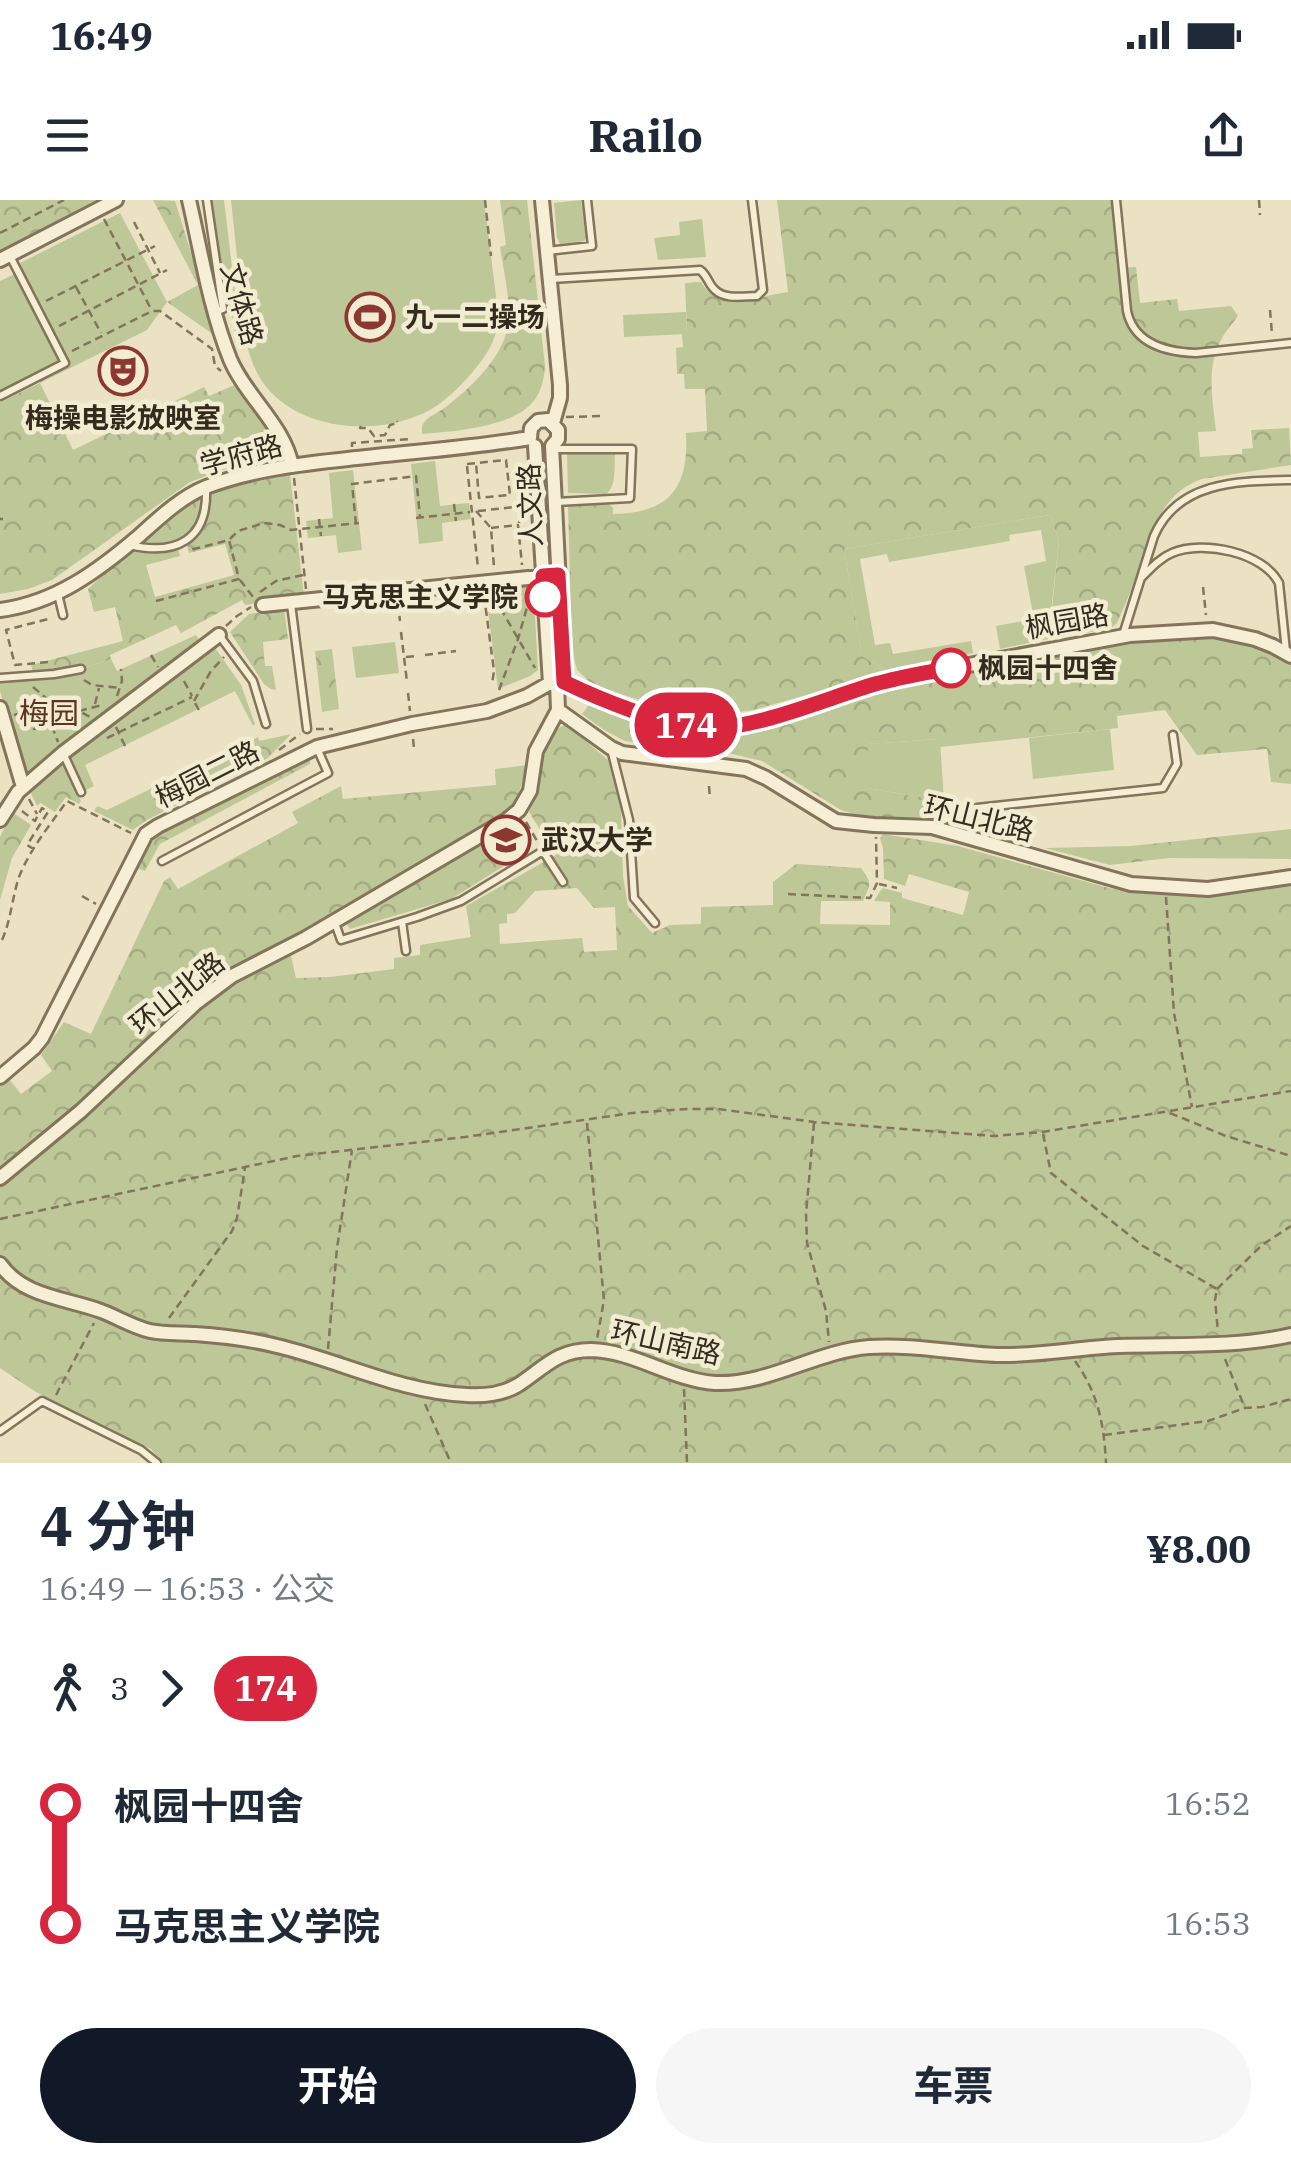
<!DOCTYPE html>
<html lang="zh">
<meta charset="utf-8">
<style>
:root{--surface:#fff;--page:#f6f6f7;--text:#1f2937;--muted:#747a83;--accent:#111827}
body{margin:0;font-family:"IBM Plex Serif","Noto Sans SC",serif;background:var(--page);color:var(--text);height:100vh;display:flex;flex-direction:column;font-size:38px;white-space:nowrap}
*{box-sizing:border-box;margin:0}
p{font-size:32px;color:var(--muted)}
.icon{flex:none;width:55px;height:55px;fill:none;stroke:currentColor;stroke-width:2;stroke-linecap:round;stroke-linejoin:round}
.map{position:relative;height:1263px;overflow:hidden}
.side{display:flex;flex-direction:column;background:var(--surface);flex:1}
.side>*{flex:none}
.badge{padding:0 20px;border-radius:32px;font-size:35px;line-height:65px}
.map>.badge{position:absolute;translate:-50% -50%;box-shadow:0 0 0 5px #fff}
.legs{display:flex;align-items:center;gap:15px;height:110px;padding:0 40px;font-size:32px}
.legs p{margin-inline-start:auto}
.head{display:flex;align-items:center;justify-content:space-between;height:170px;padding:0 40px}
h1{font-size:55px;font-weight:700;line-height:75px}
.primary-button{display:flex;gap:20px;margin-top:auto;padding:20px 40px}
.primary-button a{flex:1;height:115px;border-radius:60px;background:var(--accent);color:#fff;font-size:40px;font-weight:700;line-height:115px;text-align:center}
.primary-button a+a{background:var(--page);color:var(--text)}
ul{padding:0 40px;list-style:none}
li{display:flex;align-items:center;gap:35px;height:120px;font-size:38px}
li i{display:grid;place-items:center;width:15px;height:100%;margin:0 12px;background:currentColor}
li i::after{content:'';width:25px;height:25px;margin:-12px;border:8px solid;border-radius:50%;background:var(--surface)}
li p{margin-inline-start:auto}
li:first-child i{background:linear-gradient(#0000 50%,currentColor 0)}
li:last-child i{background:linear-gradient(currentColor 50%,#0000 0)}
.status{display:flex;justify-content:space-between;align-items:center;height:70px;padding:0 50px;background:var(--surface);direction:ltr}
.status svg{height:28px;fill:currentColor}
header{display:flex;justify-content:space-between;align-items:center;height:130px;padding:0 40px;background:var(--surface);font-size:45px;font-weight:700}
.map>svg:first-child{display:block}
.green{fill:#bec798}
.forest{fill:url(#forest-crowns);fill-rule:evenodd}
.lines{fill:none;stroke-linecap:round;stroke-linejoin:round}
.lane-casing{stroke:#83745c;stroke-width:11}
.street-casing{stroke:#83745c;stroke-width:18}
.path{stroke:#83745c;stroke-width:2.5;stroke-dasharray:8 5;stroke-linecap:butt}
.lane{stroke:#f6efd6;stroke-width:6}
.street{stroke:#f6efd6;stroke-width:12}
.line-1-casing{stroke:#fff;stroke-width:22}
.line-1{stroke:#d7263d;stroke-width:15}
.stop-1-dot{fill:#fff;stroke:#d7263d;stroke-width:5}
.labels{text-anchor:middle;stroke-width:9;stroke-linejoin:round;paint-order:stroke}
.street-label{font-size:28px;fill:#342b1e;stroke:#f2ecd2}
.poi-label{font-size:28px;font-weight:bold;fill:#342b1e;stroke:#f2ecd2;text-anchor:start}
.stop-label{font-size:28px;font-weight:bold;fill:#342b1e;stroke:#f2ecd2;text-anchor:end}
.neighbourhood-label{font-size:30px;fill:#5d3321;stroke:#f2ecd2}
</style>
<div class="status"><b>16:49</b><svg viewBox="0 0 49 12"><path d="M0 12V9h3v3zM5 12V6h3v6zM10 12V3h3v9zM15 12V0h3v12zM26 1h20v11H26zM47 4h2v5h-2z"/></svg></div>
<header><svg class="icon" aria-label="menu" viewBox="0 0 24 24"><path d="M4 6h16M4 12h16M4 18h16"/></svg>Railo<svg class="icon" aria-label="share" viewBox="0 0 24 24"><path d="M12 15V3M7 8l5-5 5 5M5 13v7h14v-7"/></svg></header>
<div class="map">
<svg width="1291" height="1263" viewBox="0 0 1291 1263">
<defs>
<pattern id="forest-crowns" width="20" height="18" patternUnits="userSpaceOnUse" patternTransform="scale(2.5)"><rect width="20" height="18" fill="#bec798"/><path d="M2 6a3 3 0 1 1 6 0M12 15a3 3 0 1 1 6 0" fill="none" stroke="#a4ab83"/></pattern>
</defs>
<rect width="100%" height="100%" fill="#eae2c3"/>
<path class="green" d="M210 0H224L239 127H234L230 106H225Z
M231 0H484L498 112C499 138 487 155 471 174 458 188 442 205 424 213 373 237 295 230 262 181 243 152 243 118 240 84 237 56 234 28 231 0Z
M581 0 586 38 584 41 560 44 557 38 554 3Z
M120 13 167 102 147 130 40 183 35 174 0 191V81L23 70 20 63Z
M702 19 706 57 658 60 654 38 680 35 679 22Z
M686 112 687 134 624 137 623 115Z
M611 251 615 254C614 267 617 286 606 294L568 293 567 252Z
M435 261 440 306 469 303 471 319 442 323 443 341 419 344 411 264Z
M353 270 362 350 338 353 336 335 308 338 306 321 333 318 329 273Z
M1050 315 1059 340 1048 439 1000 449 996 426 1034 419 1024 366 1046 361 1041 330 1009 335 1010 341 889 362 887 354 860 359 875 445 890 443 893 454 971 441 973 453 888 472 862 456 844 349Z
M533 381 538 470 530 476 498 489 485 386Z
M196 435 201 443 24 578 0 491V482L54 478 84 473 86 471 85 468 111 459 117 471Z
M395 442 399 473 356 478 352 447Z
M213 445 241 485 255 524 253 526 235 491 85 565 94 586 84 591 68 555Z
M1110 529 1114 570 1033 579 1029 538Z
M940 539 944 601 867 588V544Z"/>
<path class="forest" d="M0 0H96L0 50Z
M153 0 175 1 217 137 167 102 198 85Z
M500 0H527L545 166C544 180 541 194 531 204 510 227 452 232 422 234 422 227 421 226 426 220 432 215 440 211 446 207 470 188 497 163 506 134 513 107 504 74 500 47L506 45Z
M777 0H1112L1118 68 1136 67 1140 103 1177 99 1179 111 1231 106 1238 116C1232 124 1224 133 1220 142 1206 169 1213 202 1216 231L1198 232 1200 257 1242 254V249L1253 248 1251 230 1289 228 1291 265 1202 279C1158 294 1149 340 1135 379 1130 394 1123 409 1117 423L1110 429 1049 439 1059 340 1050 315 844 349 862 456 888 472 753 510 699 518 594 486 577 470 572 450 568 306 609 304 613 308V314C670 313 689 288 686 233L707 231 705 189H685L684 174H677L676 148 683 147 682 134 687 133 685 83 701 82C721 116 756 96 788 92Z
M40 183 73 250 204 187 209 196 237 184 277 245 282 258 225 269 190 282 52 380 28 389 0 394V202Z
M290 274 304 396 245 405 242 400 181 433 176 425 110 455 111 459 85 468 84 465 33 472 31 465 123 441 115 407 94 412 88 389 129 350 143 353 178 348 180 356 146 365 155 397 234 375 225 344 189 353 187 345C206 329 211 316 210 292Z
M198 298 201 300C205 335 168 351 139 342Z
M284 409 288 439 263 442 265 466H272L276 490 271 489 264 484 230 432 249 414Z
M1168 436H1199L1252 443 1291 461V584L1271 582 1267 549 1197 555 1165 510 1117 516 1118 528 940 547 939 539 868 544 867 588 944 601 943 616 881 619 863 617 841 610 762 561 732 554 625 541 604 530 582 514 589 505 683 534C752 548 831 502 897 486 987 466 1078 450 1168 436Z
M332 449 339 509 322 512 315 451Z
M564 525 569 526 608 560 621 610 623 676 628 706 652 733 670 725 701 724V707L773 705V682L796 664 861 668C872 683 871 684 863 701H821L820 724 890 725V702L874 701 880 691 883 688 902 693V698L963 715 969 692 909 674 905 686 884 679 883 648 880 638 883 634 958 646 1109 688 1146 694 1209 696 1291 684V1263H163L151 1249 36 1192 0 1168V885L9 879 21 894 52 871 41 855 64 822 91 834 164 681 170 677 178 689 298 623 292 612 341 586 343 599 496 585 495 569 528 565 516 601 503 613 288 742 296 778 330 777 394 769V758L420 755V745L471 737 466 706 556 655 529 612C532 602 537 592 538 581 541 558 541 538 564 525ZM577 688 594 708 615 707 617 750 584 752 582 738 500 744 499 724 507 723V714L515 713 535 691Z
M291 534 268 558 145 621 133 630 94 611 97 606 107 610 258 537 259 541Z
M307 558 310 559V564L160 644 145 671 137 668V663L149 640Z
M62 559 81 601 79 604 66 597 55 612 41 603 37 606 28 587Z
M12 612 31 625 12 658 0 700V637Z
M514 627 525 653 451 699 350 729 345 721 428 672Z
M1291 629V659L1169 658 1110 665 1045 648 1131 646Z"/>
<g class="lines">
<g class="lane-casing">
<path id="lane" d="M207 0 223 109 215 112
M1116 0 1127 111C1134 144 1166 152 1196 153L1291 143
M547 51 592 46 587 0
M551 79 700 70C708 76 708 84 715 90 725 100 744 96 757 96L763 90 752 0
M0 196 65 163 10 56
M554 249H632L630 298 556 302
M129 345C176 356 208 340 206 289
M1141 378C1151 368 1160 358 1172 353 1203 340 1263 352 1279 383L1286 451
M58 394 63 415
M291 404 307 529
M219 435 253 481 266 524
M1123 435 1154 336C1178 281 1238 281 1291 280
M0 478 54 474 81 469
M611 549 629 620 634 698 655 723
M63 553 81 592
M933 626 957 613 977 608 1163 588 1177 564 1173 535
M162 661 328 573 317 548
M402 722 406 751
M335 723 341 740 417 717 461 701 543 651 563 682
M0 1231 42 1201 141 1250 157 1263"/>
</g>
<g class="street-casing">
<path id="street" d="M189 0C201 52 210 109 230 159 246 197 284 225 292 266
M542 0 560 185V198L553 223
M0 60 116 0
M530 238 531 228 538 221 548 220 558 230V239L552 246 564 482
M535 246 550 483
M263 405 558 375
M0 410C55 403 98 371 139 336 159 318 181 297 206 287 251 270 300 264 348 259 408 252 470 248 530 238
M0 508 23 587
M558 510 611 548 622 553 746 569 766 578 836 621 874 625 932 627 1131 684 1208 689 1291 677
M0 620 18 592 63 553 219 435
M0 877 34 848 42 838 146 634 158 626 317 547 412 524 487 511 527 496 550 483 564 482 590 494 672 522 699 528H713L743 524 781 514 894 479 1130 435 1213 430 1255 439 1273 446 1291 456
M0 978 81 911 196 803 232 776 306 738 507 620 519 610 530 591 536 551 558 510 557 483
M0 1064C23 1097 66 1098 101 1111 117 1117 133 1127 150 1131 164 1134 180 1133 195 1134 223 1136 250 1139 277 1146 341 1161 400 1192 467 1195 484 1196 503 1194 518 1185 544 1168 557 1150 591 1150 634 1151 672 1180 715 1183 769 1185 816 1151 869 1147 911 1144 955 1153 997 1155 1038 1156 1077 1148 1118 1146 1176 1144 1234 1148 1291 1135"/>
</g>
<path class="path" d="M485 0 491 56
M1259 0 1260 15
M104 19 151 109
M134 22 160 73
M0 33 64 0
M76 87 101 133
M46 101 155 46
M1270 110 1272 134
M59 126 167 70
M235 131 245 129
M72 151 152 111H160L212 149 215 166 221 171
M566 217 601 216
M361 226 360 228H368L374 236 385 235 390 225 398 223 397 221
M352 247V243L410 239
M467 264 506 260 510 295 479 298 476 263
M467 266 478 368
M294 278 306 389
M454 304 456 321
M476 311 491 328 494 367
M478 311 524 306
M416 318 470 312
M0 319H3
M319 319 321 336
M519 323 523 307
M356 324 352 284 416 276 420 317
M491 328 518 325 522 365
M230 339 238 331 264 323 280 325 291 330 359 323
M240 380 253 397
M1203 387 1206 415
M260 392 276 381 303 375
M484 395 494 471 492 484
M494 397 535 468
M156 401 239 379 229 340 190 350
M398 403 400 421
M226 426 237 416 251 407
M401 432 407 482
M151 455 158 467
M425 455 456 451
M406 457 417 456
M48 462 15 465 6 430 52 418
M84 480 92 485 120 488
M184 481 192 496
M33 487 46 498 47 503
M499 490 518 439 531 393
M408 493 410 511
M117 496 122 481 121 469
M65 499 71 519 34 529 29 509Z
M194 501 211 471 224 457
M195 503 200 512
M95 504 99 488
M70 510 79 511 90 517
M79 511 102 505
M14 515 29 511
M52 526 58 542
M116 527 126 548
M316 529H333
M107 538 192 497
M413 539 414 548
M279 550 300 534
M709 586 710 599
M29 599 37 614
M22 611 35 621 42 608 48 612 27 645 37 651
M526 622 537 641
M879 684 897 688
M788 694 870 698 877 683 876 637
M82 696 96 704
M1166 697 1174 813 1192 907
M2 740C11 720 12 698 19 677 30 649 50 625 67 601L131 633
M1170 913 1226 936 1291 956
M587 923 604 1100 597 1139
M814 923 806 1014 807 1043 826 1111 829 1142
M1043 934 1051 973 1143 1046 1217 1089 1215 1100 1218 1132
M0 1019 297 956 465 937 632 913 686 909H718L814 922 994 936 1042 932 1291 891
M1217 1089 1262 1045 1291 1026
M169 1118 232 1031 237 1018 245 968
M328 1149 337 1048 352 950
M1225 1159 1245 1208
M1075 1161C1098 1193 1104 1224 1106 1263
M684 1189 687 1263
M56 1195 94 1123
M425 1204 451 1263
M1104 1235 1208 1221 1245 1208 1262 1207 1291 1199"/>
<use href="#lane" class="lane"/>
<use href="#street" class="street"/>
</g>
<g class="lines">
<g class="line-1-casing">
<path id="line-1" d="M545 397 543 376 558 375 564 482C599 499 665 526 703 528 752 531 827 498 875 484 900 477 925 473 951 468"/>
</g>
<use href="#line-1" class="line-1"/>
</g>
<defs>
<g id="stadium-ring" transform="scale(2.5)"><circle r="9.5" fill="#f2ecd2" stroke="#8d3731" stroke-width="1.5"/><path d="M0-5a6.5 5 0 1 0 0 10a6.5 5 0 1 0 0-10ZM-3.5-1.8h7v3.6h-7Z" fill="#8d3731"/></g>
<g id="theatre-ring" transform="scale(2.5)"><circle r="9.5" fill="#f2ecd2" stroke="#8d3731" stroke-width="1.5"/><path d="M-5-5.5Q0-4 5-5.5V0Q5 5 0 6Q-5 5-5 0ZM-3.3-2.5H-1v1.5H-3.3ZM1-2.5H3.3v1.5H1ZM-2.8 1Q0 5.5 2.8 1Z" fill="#8d3731"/></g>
<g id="university-ring" transform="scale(2.5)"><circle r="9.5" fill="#f2ecd2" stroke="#8d3731" stroke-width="1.5"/><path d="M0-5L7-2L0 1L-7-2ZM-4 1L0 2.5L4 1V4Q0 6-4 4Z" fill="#8d3731"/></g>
</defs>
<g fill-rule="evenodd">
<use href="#stadium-ring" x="370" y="117"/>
<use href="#theatre-ring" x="123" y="171"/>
<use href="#university-ring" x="506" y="640"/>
</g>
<g class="stop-1-dot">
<circle cx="545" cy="397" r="18"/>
<circle cx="951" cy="468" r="18"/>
</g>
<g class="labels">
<g class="street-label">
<text transform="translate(242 104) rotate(74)" y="10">文体路</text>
<text transform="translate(241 255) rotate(-15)" y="10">学府路</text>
<text transform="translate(530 305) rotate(-92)" y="10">人文路</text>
<text transform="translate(1067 421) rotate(-10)" y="10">枫园路</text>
<text transform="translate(207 574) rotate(-27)" y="10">梅园二路</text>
<text transform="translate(979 618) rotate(14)" y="10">环山北路</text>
<text transform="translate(177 793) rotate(-39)" y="10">环山北路</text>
<text transform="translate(666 1142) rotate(13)" y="10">环山南路</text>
</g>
<g class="poi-label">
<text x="405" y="127">九一二操场</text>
<text x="123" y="228" text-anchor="middle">梅操电影放映室</text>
<text x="541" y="650">武汉大学</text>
</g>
<g class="stop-label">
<text x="518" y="407">马克思主义学院</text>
<text x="978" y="478" text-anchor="start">枫园十四舍</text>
</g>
<g class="neighbourhood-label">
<text x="49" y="524">梅园</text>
</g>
</g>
</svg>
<b class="badge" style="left:686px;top:525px;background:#d7263d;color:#fff">174</b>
</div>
<section class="side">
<div class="head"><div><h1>4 分钟</h1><p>16:49 – 16:53 · 公交</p></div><b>¥8.00</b></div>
<div class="legs"><svg class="icon" aria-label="walk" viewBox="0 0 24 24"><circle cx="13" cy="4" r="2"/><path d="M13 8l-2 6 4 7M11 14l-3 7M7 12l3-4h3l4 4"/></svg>3<svg class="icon" aria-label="forward" viewBox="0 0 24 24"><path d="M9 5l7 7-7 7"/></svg><b class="badge" style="background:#d7263d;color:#fff">174</b></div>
<ul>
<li><i style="color:#d7263d"></i><b>枫园十四舍</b><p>16:52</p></li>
<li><i style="color:#d7263d"></i><b>马克思主义学院</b><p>16:53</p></li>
</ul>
<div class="primary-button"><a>开始</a><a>车票</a></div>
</section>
